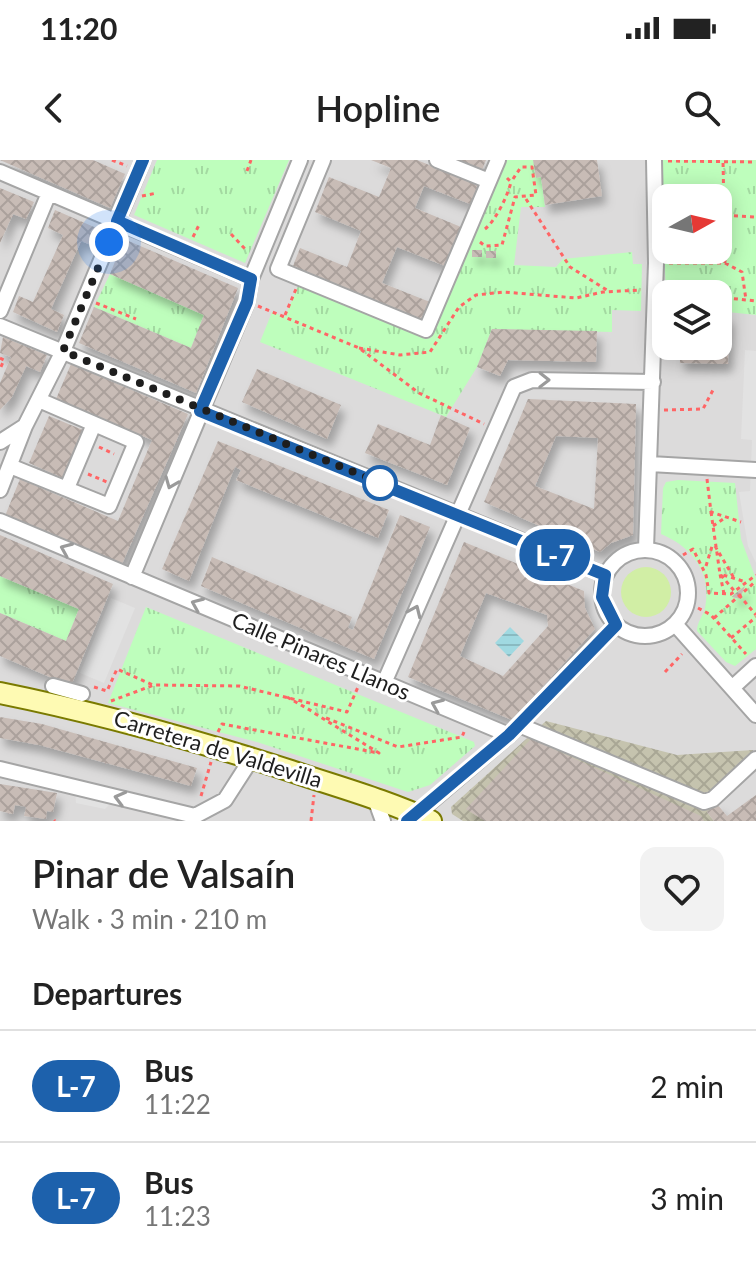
<!DOCTYPE html>
<meta charset="utf-8">
<style>
:root{--surface:#fff;--page:#f2f2f2;--text:#222;--muted:#767676;--line:#e0e0e0}
body{margin:0;font-family:Lato,sans-serif;background:var(--page);color:var(--text);height:100vh;display:flex;flex-direction:column;font-size:30px;white-space:nowrap}
*{box-sizing:border-box;margin:0}
p{font-size:26px;color:var(--muted)}
.icon{flex:none;width:44px;height:44px;fill:none;stroke:currentColor;stroke-width:2;stroke-linecap:round;stroke-linejoin:round}
.map{position:relative;height:661px;overflow:hidden}
.drawer{display:flex;flex-direction:column;background:var(--surface);flex:1}
.drawer>*{flex:none}
.badge{padding:0 16px;border-radius:26px;font-size:28px;line-height:52px}
.needle{width:52px;rotate:82deg}
.tools{position:absolute;left:652px;top:24px;display:grid;gap:16px}
.tools a{display:grid;place-items:center;width:80px;height:80px;border-radius:16px;background:var(--surface);box-shadow:0 4px 20px #0003;font-size:40px}
.you{position:absolute;width:40px;height:40px;margin:-20px;border:6px solid #fff;border-radius:50%;background:#1a73e8;box-shadow:0 0 0 12px #1a73e833}
.map>.badge{position:absolute;translate:-50% -50%;box-shadow:0 0 0 4px #fff}
h2{padding:0 32px;font-size:30px;line-height:72px}
.round{display:grid;place-items:center;flex:none;width:84px;height:84px;border-radius:16px;background:var(--page)}
.overview{display:flex;align-items:center;justify-content:space-between;height:136px;padding:0 32px}
h1{font-size:38px;font-weight:600;line-height:60px}
ul{padding:0;list-style:none}
li{display:flex;align-items:center;gap:24px;height:112px;padding:0 32px;border-top:2px solid var(--line)}
li div{flex:1}
li b{display:block;font-size:30px}
li em{font-style:normal}
li .badge{min-width:88px;font-weight:700;text-align:center}
.status{display:flex;justify-content:space-between;align-items:center;height:56px;padding:0 40px;background:var(--surface);direction:ltr}
.status svg{height:22px;fill:currentColor}
header{display:flex;justify-content:space-between;align-items:center;height:104px;padding:0 32px;background:var(--surface);font-size:36px;font-weight:600}
.map>svg:first-child{display:block}
.residential{fill:#dcdbdb;fill-rule:evenodd}
.construction{fill:url(#construction-cross-hatch)}
.grass{fill:#d1eea5}
.park{fill:url(#park-tufts);fill-rule:evenodd}
.parking{fill:#e2e2e2}
.water{fill:url(#water-rules)}
.building{fill:url(#building-cross-hatch);fill-rule:evenodd;filter:url(#shadow)}
.lines{fill:none;stroke-linecap:round;stroke-linejoin:round}
.street-casing{stroke:#a5a5a5;stroke-width:18}
.secondary-casing{stroke:#7a7a00;stroke-width:24}
.path{stroke:#ff6565;stroke-width:3;stroke-dasharray:4 4;stroke-linecap:butt}
.street{stroke:#fff;stroke-width:14}
.secondary{stroke:#fefab3;stroke-width:20}
.oneway{stroke:#9a9a9a}
.line-casing{stroke:#fff;stroke-width:18}
.line{stroke:#1d61ac;stroke-width:12}
.walk{stroke:#1e1e1e;stroke-width:8;stroke-dasharray:0 14.4}
.stop-dot{fill:#fff;stroke:#1d61ac;stroke-width:4}
.labels{text-anchor:middle;stroke-width:6;stroke-linejoin:round;paint-order:stroke}
.street-label{font-size:22px;fill:#1e1e1e;stroke:#fff}
</style>
<div class="status"><b>11:20</b><svg viewBox="0 0 49 12"><path d="M0 12V9h3v3zM5 12V6h3v6zM10 12V3h3v9zM15 12V0h3v12zM26 1h20v11H26zM47 4h2v5h-2z"/></svg></div>
<header><svg class="icon" aria-label="back" viewBox="0 0 24 24"><path d="M15 5l-7 7 7 7"/></svg>Hopline<svg class="icon" aria-label="search" viewBox="0 0 24 24"><circle cx="10" cy="10" r="6"/><path d="M15 15l6 6"/></svg></header>
<div class="map">
<svg width="756" height="661" viewBox="0 0 756 661">
<defs>
<pattern id="construction-cross-hatch" width="8" height="8" patternUnits="userSpaceOnUse" patternTransform="scale(2)"><rect width="8" height="8" fill="#c5c3ae"/><path d="M0 0l8 8M0 8l8-8" fill="none" stroke="#a9a795"/></pattern>
<pattern id="park-tufts" width="24" height="20" patternUnits="userSpaceOnUse" patternTransform="scale(2)"><rect width="24" height="20" fill="#befebc"/><path d="M3 7l-1-3M5 7V3M7 7l1-3M15 17l-1-3M17 17v-4M19 17l1-3" fill="none" stroke="#a3d9a1"/></pattern>
<pattern id="water-rules" width="6" height="5" patternUnits="userSpaceOnUse" patternTransform="scale(2)"><rect width="6" height="5" fill="#a0d9e1"/><path d="M0 2.5h6" fill="none" stroke="#89bac1"/></pattern>
<pattern id="building-cross-hatch" width="8" height="8" patternUnits="userSpaceOnUse" patternTransform="scale(2)"><rect width="8" height="8" fill="#c8bcb6"/><path d="M0 0l8 8M0 8l8-8" fill="none" stroke="#aba19c"/></pattern>
<filter id="shadow"><feDropShadow dx="4.5" dy="8" stdDeviation="4" flood-color="#0004"/></filter>
</defs>
<rect width="100%" height="100%" fill="#f0eae3"/>
<path class="residential" d="M0 0H756V661H0ZM666 38H718V90H666ZM666 134H718V186H666Z"/>
<path class="construction" d="M546 561 677 595 753 590 756 610 707 652 714 661H463L452 654 451 647Z"/>
<path class="grass" d="M621 432a25 25 0 1 1 50 0a25 25 0 1 1-50 0Z"/>
<path class="park" d="M157 0H289L245 103 134 55Z
M505 0H533L541 17 545 47H521L514 105 556 107 563 99 632 92 633 104H642L641 151 612 150V172L492 169 477 207 446 257 260 182 272 152 285 157 298 126 431 178Z
M661 0H756V155L718 151V134H666V137ZM666 38H718V90H666Z
M110 114 204 155 191 188 94 147Z
M678 320 735 323 741 379 756 419V489L735 506 726 502 697 471C697 462 703 456 705 448 712 412 692 387 661 374L663 328 666 322Z
M0 416 79 449 66 481 0 453Z
M146 447 474 582 475 586 430 625 408 632 257 582 108 543Z"/>
<path class="parking" d="M745 190 756 191V403L748 386 739 332 750 331 752 280 741 279Z
M111 438 135 448 104 523 80 513Z
M75 631 113 641 105 649 76 643Z"/>
<path class="water" d="M510 467 524 481 509 497 495 483Z"/>
<path class="building" d="M0 0H93L125 14 110 48Z
M371 0H417L478 25 470 44 424 26 415 48 461 67 445 106 397 87 382 123 430 142 422 160 293 106 300 88 347 107 361 71 315 52 329 17 379 37 391 8Z
M457 0H486L482 10Z
M533 0H597L602 36 545 45 541 17 536 18Z
M0 28 34 42 26 59 13 54 0 83Z
M55 50 101 70 94 86 81 81 51 149 64 155 57 172 13 152 19 136 33 142 63 75 48 68Z
M124 79 238 128 196 233 79 183 94 147 191 188 204 155 110 114Z
M472 90H482V97H472Z
M486 91H496V98H486Z
M718 155 729 156 728 204 680 203V186H718Z
M492 169 597 171 596 202 508 200 500 216 477 207Z
M3 177 47 195 40 212 26 206 12 237 0 250V223L11 197 0 193Z
M71 204 188 254 122 404 5 356 20 319 118 361 152 280 56 239Z
M257 209 341 245 327 279 242 242Z
M528 239 636 244 633 375 611 383 600 392 484 342ZM556 276 598 278 594 349 535 326Z
M441 255 470 268 447 325 365 293 378 264 430 285Z
M49 256 83 270 63 318 29 303Z
M218 281 389 350 378 378 236 320 241 310 235 307 189 421 162 409Z
M400 355 430 367 374 499 201 426 212 397 352 457 348 468 353 470Z
M0 375 113 424 71 526 0 496V453L66 481 79 449 0 416Z
M464 382 584 431 585 448 595 469 512 560 408 517ZM486 433 547 455 548 466 503 516 460 496Z
M745 426 740 439 732 437 736 433Z
M0 557 42 564 197 608 191 626 39 585 0 578Z
M531 579 701 656 704 661H485L466 649Z
M0 624 57 633 53 652 47 651 46 659 24 656 26 647 15 645 13 654 0 651Z
M756 635V661H714L707 652 717 644 727 656Z"/>
<g class="lines">
<g class="street-casing">
<path id="street" d="M323 0 278 109 426 170 498 0
M437 0 489 21
M0 12 251 119
M0 151 49 33
M0 166 605 415
M0 282 25 266
M650 304 756 310
M10 306 109 346 136 282 39 240
M67 328 94 264
M0 330 25 266 63 191 143 0
M0 361 509 575
M646 389 656 103 654 0
M602 433a43 43 0 1 1 86 0a43 43 0 1 1-86 0Z
M132 417 247 142 251 119 300 0
M675 464 756 555
M384 523 514 227 532 220 653 222
M53 526 82 534
M732 528 756 506
M519 565 704 642 713 639 756 599
M0 609 195 656 225 640 252 598
M375 639 383 661
M413 657 509 575 616 465"/>
</g>
<g class="secondary-casing">
<path id="secondary" d="M0 533C99 553 195 580 291 611 338 627 386 640 431 661"/>
</g>
<path class="path" d="M112 0 127 6
M668 1 756 2
M247 11 251 0
M142 36 157 33
M526 39 570 107 610 132
M718 55 756 57
M485 69C496 60 508 35 511 22L507 18
M231 74 246 90
M193 77 200 63
M480 82 485 86 502 85 515 37 536 35 532 7H521L511 22
M669 103H725L723 0
M725 103 742 112 746 140
M668 131 692 134
M718 137 756 141
M96 143 136 159
M258 146 359 188 419 233 484 264
M285 155 296 129
M359 188 400 195 430 192 459 147 476 135 504 132 576 138 603 132 641 130
M0 198 4 200 0 209
M664 250 703 249 713 230
M99 287 114 294
M88 314 107 322
M707 319 711 352 741 362
M711 352 720 414 736 433
M713 366 726 357
M715 386 734 418
M683 395 693 389 706 415 709 433 731 434 756 415
M706 406 713 383
M724 434 720 414 746 422
M739 435 756 455
M698 448 711 455 746 494
M714 458 756 421
M731 478 756 457
M665 512 682 494
M94 527 107 531 117 509 153 525
M287 537 315 553
M111 541 154 525 239 526 347 552 358 527
M326 558 398 587 462 577 464 572
M218 572 222 564 379 593 314 553
M201 636 211 602
M54 660 55 661
M311 661 314 635"/>
<use href="#street" class="street"/>
<use href="#secondary" class="secondary"/>
</g>
<defs><path id="oneway-chevron" d="M-2-3.5L2.5 0L-2 3.5" fill="none" stroke-width="1.6" stroke-linecap="round" stroke-linejoin="round" transform="scale(2)"/></defs>
<g class="oneway">
<use href="#oneway-chevron" transform="translate(544 220) rotate(1)"/>
<use href="#oneway-chevron" transform="translate(171 323) rotate(112)"/>
<use href="#oneway-chevron" transform="translate(66 389) rotate(-157)"/>
<use href="#oneway-chevron" transform="translate(197 444) rotate(-157)"/>
<use href="#oneway-chevron" transform="translate(415 451) rotate(-66)"/>
<use href="#oneway-chevron" transform="translate(437 545) rotate(-157)"/>
<use href="#oneway-chevron" transform="translate(120 638) rotate(-165)"/>
</g>
<g class="lines">
<g class="line-casing">
<path id="line" d="M143 0 117 61 251 119 247 142 200 251 605 415 602 437 616 465 509 575 407 661"/>
</g>
<use href="#line" class="line"/>
<path class="walk" d="M109 82 63 191 380 323"/>
</g>
<circle class="stop-dot" cx="380" cy="323" r="16"/>
<g class="labels">
<g class="street-label">
<text transform="translate(321 496) rotate(23)" y="8">Calle Pinares Llanos</text>
<text transform="translate(218 589) rotate(17)" y="8">Carretera de Valdevilla</text>
</g>
</g>
</svg>
<div class="tools">
<a><svg class="needle" viewBox="-14 -14 28 28"><path d="M0-13l5 13h-10z" fill="#e53935"/><path d="M0 13l5-13h-10z" fill="#767676"/></svg></a>
<a><svg class="icon" aria-label="layers" viewBox="0 0 24 24"><path d="M12 4l9 5-9 5-9-5zM3 14l9 5 9-5"/></svg></a>
</div>
<div class="you" style="left:109px;top:82px"></div>
<b class="badge" style="left:555px;top:395px;background:#1d61ac;color:#fff">L-7</b>
</div>
<section class="drawer">
<div class="overview"><div><h1>Pinar de Valsaín</h1><p>Walk · 3 min · 210 m</p></div><a class="round"><svg class="icon" aria-label="heart" viewBox="0 0 24 24"><path d="M12 20l-8-8c-3-5 5-10 8-4 3-6 11-1 8 4z"/></svg></a></div>
<h2>Departures</h2>
<ul>
<li><span class="badge" style="background:#1d61ac;color:#fff">L-7</span><div><b>Bus</b><p>11:22</p></div><em>2 min</em></li>
<li><span class="badge" style="background:#1d61ac;color:#fff">L-7</span><div><b>Bus</b><p>11:23</p></div><em>3 min</em></li>
</ul>
</section>
